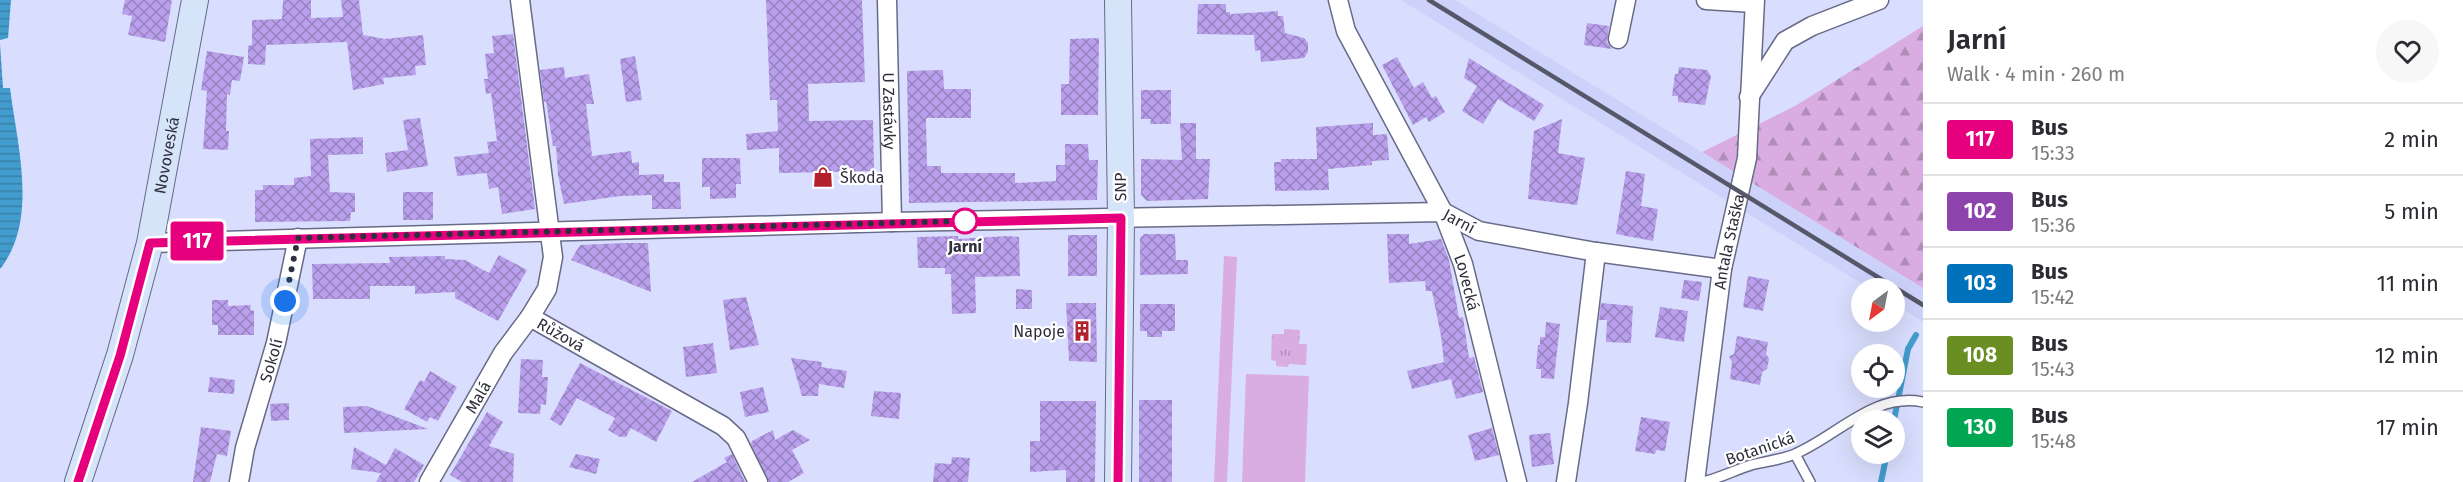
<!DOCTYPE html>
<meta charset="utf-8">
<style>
:root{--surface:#fff;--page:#f7f7f7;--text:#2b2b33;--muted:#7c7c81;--line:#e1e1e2}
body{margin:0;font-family:"Fira Sans",sans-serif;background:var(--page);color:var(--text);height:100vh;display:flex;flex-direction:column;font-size:22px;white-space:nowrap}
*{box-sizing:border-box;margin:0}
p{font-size:20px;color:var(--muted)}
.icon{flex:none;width:33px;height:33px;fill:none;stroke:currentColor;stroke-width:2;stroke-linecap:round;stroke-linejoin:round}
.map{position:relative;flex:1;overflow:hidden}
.panel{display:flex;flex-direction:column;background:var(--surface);width:540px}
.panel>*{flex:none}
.badge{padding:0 12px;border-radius:4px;font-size:21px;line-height:39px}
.needle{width:39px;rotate:212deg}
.tools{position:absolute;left:1851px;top:278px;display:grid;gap:12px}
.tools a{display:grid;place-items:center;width:54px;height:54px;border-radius:50%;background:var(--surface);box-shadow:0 6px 24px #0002;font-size:30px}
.you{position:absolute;width:30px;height:30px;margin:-15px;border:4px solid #fff;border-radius:50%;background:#1a73e8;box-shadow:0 0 0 9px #1a73e833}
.map>.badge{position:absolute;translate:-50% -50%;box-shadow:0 0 0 3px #fff}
.round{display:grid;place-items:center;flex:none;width:63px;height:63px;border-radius:32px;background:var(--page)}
.overview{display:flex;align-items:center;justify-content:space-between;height:102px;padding:0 24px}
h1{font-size:28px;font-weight:600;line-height:45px}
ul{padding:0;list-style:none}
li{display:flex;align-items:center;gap:18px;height:72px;padding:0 24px;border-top:2px solid var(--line)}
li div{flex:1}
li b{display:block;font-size:22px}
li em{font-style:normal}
li .badge{min-width:66px;font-weight:700;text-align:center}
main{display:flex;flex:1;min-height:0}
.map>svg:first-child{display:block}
.built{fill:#ccd2f9}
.grass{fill:url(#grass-tufts)}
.forest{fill:url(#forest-firs)}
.pitch{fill:#d9ade2}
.water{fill:url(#water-rules)}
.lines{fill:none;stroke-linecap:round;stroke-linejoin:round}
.stream{stroke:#429ccd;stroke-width:6}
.building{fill:url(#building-cross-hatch)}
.lane-casing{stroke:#676b87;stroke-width:12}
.street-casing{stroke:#676b87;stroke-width:21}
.secondary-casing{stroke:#676b87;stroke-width:28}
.lane{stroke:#fff;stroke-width:9}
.street{stroke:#fff;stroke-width:18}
.secondary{stroke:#d6e4f9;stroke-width:26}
.rail{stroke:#56586a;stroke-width:4.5}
.line-casing{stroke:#fff;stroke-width:14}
.line{stroke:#e6007e;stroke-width:9}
.walk{stroke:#2f303d;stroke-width:6;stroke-dasharray:0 10.8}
.stop-dot{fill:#fff;stroke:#e6007e;stroke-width:3}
.labels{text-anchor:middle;stroke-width:4.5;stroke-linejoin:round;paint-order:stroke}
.street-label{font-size:16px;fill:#2f303d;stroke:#fff}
.poi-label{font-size:16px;fill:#2f303d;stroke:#fff;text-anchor:start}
.stop-label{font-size:16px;font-weight:bold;fill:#2f303d;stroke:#fff}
</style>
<main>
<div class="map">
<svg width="1923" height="482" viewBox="0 0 1923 482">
<defs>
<pattern id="grass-tufts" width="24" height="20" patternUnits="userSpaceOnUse" patternTransform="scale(1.5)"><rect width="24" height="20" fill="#d9ade2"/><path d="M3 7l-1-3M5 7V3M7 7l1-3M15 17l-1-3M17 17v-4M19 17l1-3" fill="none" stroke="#b08db8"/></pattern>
<pattern id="forest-firs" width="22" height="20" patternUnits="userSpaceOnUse" patternTransform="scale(1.5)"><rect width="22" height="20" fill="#d9ade2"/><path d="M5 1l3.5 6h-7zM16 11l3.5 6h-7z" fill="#b08db8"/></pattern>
<pattern id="water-rules" width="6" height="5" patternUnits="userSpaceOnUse" patternTransform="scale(1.5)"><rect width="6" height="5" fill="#429ccd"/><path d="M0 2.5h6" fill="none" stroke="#3880a8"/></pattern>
<pattern id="building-cross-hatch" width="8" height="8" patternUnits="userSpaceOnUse" patternTransform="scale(1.5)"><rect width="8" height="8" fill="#b99fec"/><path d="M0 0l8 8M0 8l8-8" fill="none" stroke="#9782c0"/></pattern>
</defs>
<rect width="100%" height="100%" fill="#d9defe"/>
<path class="built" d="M1401 0H1455L1923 288V322L1895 304 1894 288H1869Z"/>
<path class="grass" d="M1284 329 1300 330 1299 344H1307L1306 365 1289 364 1288 367 1276 366V361L1271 360 1272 334H1284Z"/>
<path class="forest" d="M1923 26V288L1702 152 1795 106Z"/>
<path class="pitch" d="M1224 256 1237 257 1227 482H1214Z
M1246 374 1309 376 1305 482H1242Z"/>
<path class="water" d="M0 0H11L8 38 0 40Z
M0 44 3 88H10C17 145 39 220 0 269Z"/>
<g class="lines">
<path class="stream" d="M1894 420 1908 349 1916 335
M1881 482 1887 453"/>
</g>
<path class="building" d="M125 0H172L165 42 128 35 132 16 122 14Z
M283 0H311V18L343 17 341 0H359L363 35 385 39 423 35 426 65 415 66 416 75 383 78 384 84 353 90 347 42 266 45 265 65 248 64V46L252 45V20L282 19Z
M766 0H862L865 82 808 84 809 121 873 120 874 171 779 173V148L747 150 746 134 778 131 777 100H770Z
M1198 4H1226V12H1230V14L1278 11V16H1283L1285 33 1304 38 1308 43V52L1304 58 1261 62 1260 50 1255 51 1254 35 1197 34Z
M1587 23 1609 26 1607 42 1612 49 1584 45Z
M513 34 535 209 502 214 498 187 489 189 487 173 457 176 454 157 489 153 487 142 497 141 491 93 486 94 484 79H488L485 54 494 53 492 36Z
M1099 38 1098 115H1061V84H1069L1070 39Z
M207 51 244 57 240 81 232 80 230 95 227 94 226 131H229L228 150 203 149 207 91 201 90Z
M635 56 642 100 626 102 620 59Z
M1397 57 1414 88 1423 82 1432 98 1436 96 1445 112 1429 122 1426 117 1413 125 1382 65Z
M1469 58 1544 105 1534 121 1498 99 1483 124 1462 111 1477 86 1464 78Z
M564 67 565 78 589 74 594 104H586L592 156 631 151 632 163 639 162V175L664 174V182H680L681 209H652V195L620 196 564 204 558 175 556 146H553L546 101 544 102 540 70Z
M1679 67 1707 70 1711 76 1705 105 1678 102V96H1672L1675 74H1678Z
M943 70 944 89H971V118H926L927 166H941V173H1015V183L1056 181V165H1065V144H1088L1089 160H1098L1097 200 909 203 907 71Z
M1141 90H1171V124H1150L1151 119H1141Z
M420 118 428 166 387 172 385 153 408 150 403 120Z
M1562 119 1558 153 1585 158 1577 205 1528 199 1534 131Z
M1180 123H1196V159H1210L1208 199 1147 201 1141 195V159L1182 160Z
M1373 123V135L1387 134 1389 160 1372 161V165L1328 169 1329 190 1275 191 1274 162H1281V159H1317L1316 127Z
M363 137V154L328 155 330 192 355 193V212H351L350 221 255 222V190H263V185H294V178L311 176 310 139Z
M702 158H740L741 184H736V198L710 199V187H702Z
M1626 171 1645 174 1641 206 1658 209 1653 241 1616 234Z
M403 192H433V220H403Z
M1144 234H1175L1176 260H1188V274L1140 275V238Z
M1387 234H1409V244L1441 239 1449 260 1459 318 1463 317 1469 358 1474 357 1483 392 1456 399 1451 379 1412 389 1407 371 1444 362 1441 336 1432 291H1426L1425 281 1389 283Z
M1068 235H1097V276H1068Z
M958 236V239L1008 236 1019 237 1020 276 975 277 976 313 952 314 951 274H945V268H918L917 237Z
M626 243H648L651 292 571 260 580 245Z
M499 255 527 270 498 321 455 298V292L415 294V286H370V299H313L312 264 390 263 389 257 445 256V259L465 260 489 273Z
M1748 276 1769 280 1763 311 1743 307Z
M1684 280 1702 282 1699 301 1681 298Z
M1016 289 1032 290V309H1016Z
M746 297 759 345 730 350 723 300Z
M212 300H228V306L251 305 250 310 254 311V335H218V325H212Z
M1066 303H1096L1097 362 1069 361Z
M1601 303 1633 306 1631 343 1606 342 1607 320H1599Z
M1140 304H1175V331H1162V337H1147V331H1140Z
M1660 307 1688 311 1684 342 1655 337Z
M1546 322 1560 324 1554 379 1541 378V369H1536L1538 345H1540V337H1545Z
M1737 336 1768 342 1766 354 1769 359 1767 369 1762 372 1760 385 1730 379 1732 362 1729 356 1734 354Z
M713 343 717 373 686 377 683 347Z
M791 358 822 362 821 367 847 371 844 388 819 384 818 396H802Z
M521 359 543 360 542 377H548L546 405 541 404 540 414 518 413Z
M580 363 672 411 656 442 631 428 626 437H620L608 430 615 418 577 398 561 426 550 419Z
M430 371 457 387 438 421 430 417 427 422 404 409 420 380 424 382Z
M210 377 235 380 234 394 208 392Z
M763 387 769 412 745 417 740 392Z
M874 391 901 393 899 419 871 416Z
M1139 400H1172V482H1139Z
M1040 401H1096L1095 482H1066V470L1030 472V441H1040Z
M289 403V420L271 421 270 404Z
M367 406 428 429 344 433 343 407Z
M487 412 503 422 489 446 514 454 513 482H462L450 475Z
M1641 417 1670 422 1665 451 1656 450 1655 454 1635 451Z
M201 427 231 431 227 456 217 454 210 482H193Z
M1492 428 1499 455 1475 461 1468 435Z
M773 430 775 440 793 430 810 440 792 450 804 473 788 482H769L751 444 752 441Z
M1550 433 1554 464 1532 467 1529 435Z
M354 447 386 465 395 448 424 465 414 482H376L381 473 351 469Z
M576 454 600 459 596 474 569 467Z
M732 454 745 482H692L727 462 724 458Z
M952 457 970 458 968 482H933L935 463 951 464Z"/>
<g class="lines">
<g class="lane-casing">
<path id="lane" d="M1795 454 1810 482
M1703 482C1720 478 1735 470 1751 465 1766 461 1783 460 1797 453 1838 435 1875 392 1923 402"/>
</g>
<g class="street-casing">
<g id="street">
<path id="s1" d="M520 0 553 257 547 289 530 317 723 426 736 438 758 482"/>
<path id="s2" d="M887 0 892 222"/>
<path id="s3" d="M1338 0 1346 31 1443 212 1463 264 1517 482"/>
<path d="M1706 0 1754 3"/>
<path d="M1618 39 1626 0"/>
<path d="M1749 97 1785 41 1812 26 1879 0"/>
<path id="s4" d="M150 243 892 222 1443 212 1479 231 1596 252 1722 269"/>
<path id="s5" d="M239 482 245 448 276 343 298 238"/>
<path id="s6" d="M429 482 503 353 530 317"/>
<path d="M1566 482 1578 403 1596 252"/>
<path id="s7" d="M1695 482 1722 269 1747 158 1755 0"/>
</g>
</g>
<g class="secondary-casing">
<g id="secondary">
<path id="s8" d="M78 482 120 355 150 243 195 0"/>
<path d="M1118 482 1121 218 1118 0"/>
</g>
</g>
<use href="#lane" class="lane"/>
<use href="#street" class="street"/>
<use href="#secondary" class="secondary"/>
<path class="rail" d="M1429 0 1923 305"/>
</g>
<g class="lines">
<g class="line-casing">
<path id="line" d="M78 482 120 356 150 243 1121 218 1118 482"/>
</g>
<use href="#line" class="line"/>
<path class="walk" d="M285 301 298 238 965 221"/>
</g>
<defs>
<g id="shop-bare" transform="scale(1.62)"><path d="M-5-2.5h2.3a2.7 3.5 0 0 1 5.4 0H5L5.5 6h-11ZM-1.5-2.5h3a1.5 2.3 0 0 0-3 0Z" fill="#b3222c" stroke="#fff" stroke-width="2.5" paint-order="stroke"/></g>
<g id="building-bare" transform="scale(1.62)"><path d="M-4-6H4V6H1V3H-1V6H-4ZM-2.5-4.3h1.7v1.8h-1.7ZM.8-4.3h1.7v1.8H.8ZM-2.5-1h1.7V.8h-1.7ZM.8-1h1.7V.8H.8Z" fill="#b3222c" stroke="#fff" stroke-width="2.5" paint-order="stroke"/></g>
</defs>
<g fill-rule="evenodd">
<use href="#shop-bare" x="823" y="177"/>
<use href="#building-bare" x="1082" y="331"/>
</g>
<circle class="stop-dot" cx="965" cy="221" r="12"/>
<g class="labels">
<g class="street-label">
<text dy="6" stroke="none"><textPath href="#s2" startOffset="111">U Zastávky</textPath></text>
<text dy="6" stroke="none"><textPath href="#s8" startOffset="339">Novoveská</textPath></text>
<text transform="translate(1120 187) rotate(-91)" y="6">SNP</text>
<text dy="6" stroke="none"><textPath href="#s4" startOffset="1312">Jarní</textPath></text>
<text dy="6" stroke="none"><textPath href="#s7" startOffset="243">Antala Staška</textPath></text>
<text dy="6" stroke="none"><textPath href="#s3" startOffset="312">Lovecká</textPath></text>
<text dy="6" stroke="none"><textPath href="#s1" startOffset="360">Růžová</textPath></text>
<text dy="6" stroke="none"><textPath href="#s5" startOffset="126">Sokolí</textPath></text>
<text dy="6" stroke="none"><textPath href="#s6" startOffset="98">Malá</textPath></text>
<text transform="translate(1760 448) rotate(-19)" y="6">Botanická</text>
</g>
<g class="poi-label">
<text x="840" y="183">Škoda</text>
<text x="1065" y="337" text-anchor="end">Napoje</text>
</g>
<g class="stop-label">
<text x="965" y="252">Jarní</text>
</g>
</g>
</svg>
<div class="tools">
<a><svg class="needle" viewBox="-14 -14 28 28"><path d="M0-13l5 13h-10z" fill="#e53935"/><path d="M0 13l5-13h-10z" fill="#7c7c81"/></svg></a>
<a><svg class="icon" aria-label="locate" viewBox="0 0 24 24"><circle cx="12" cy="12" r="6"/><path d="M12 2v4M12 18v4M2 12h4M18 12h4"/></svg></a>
<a><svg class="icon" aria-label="layers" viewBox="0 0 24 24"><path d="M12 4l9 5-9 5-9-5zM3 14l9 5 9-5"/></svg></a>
</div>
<div class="you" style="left:285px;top:301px"></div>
<b class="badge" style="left:197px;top:241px;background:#e6007e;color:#fff">117</b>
</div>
<section class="panel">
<div class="overview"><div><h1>Jarní</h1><p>Walk · 4 min · 260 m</p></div><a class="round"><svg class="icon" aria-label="heart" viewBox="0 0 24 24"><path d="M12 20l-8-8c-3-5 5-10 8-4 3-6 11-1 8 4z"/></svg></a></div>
<ul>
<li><span class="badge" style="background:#e6007e;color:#fff">117</span><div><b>Bus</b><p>15:33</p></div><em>2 min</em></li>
<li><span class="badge" style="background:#8e44ad;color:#fff">102</span><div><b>Bus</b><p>15:36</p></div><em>5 min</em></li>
<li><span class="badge" style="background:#0072bc;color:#fff">103</span><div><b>Bus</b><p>15:42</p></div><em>11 min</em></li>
<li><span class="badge" style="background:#6b8e23;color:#fff">108</span><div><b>Bus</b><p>15:43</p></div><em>12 min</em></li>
<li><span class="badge" style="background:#00a651;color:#fff">130</span><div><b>Bus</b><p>15:48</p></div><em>17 min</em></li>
</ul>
</section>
</main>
